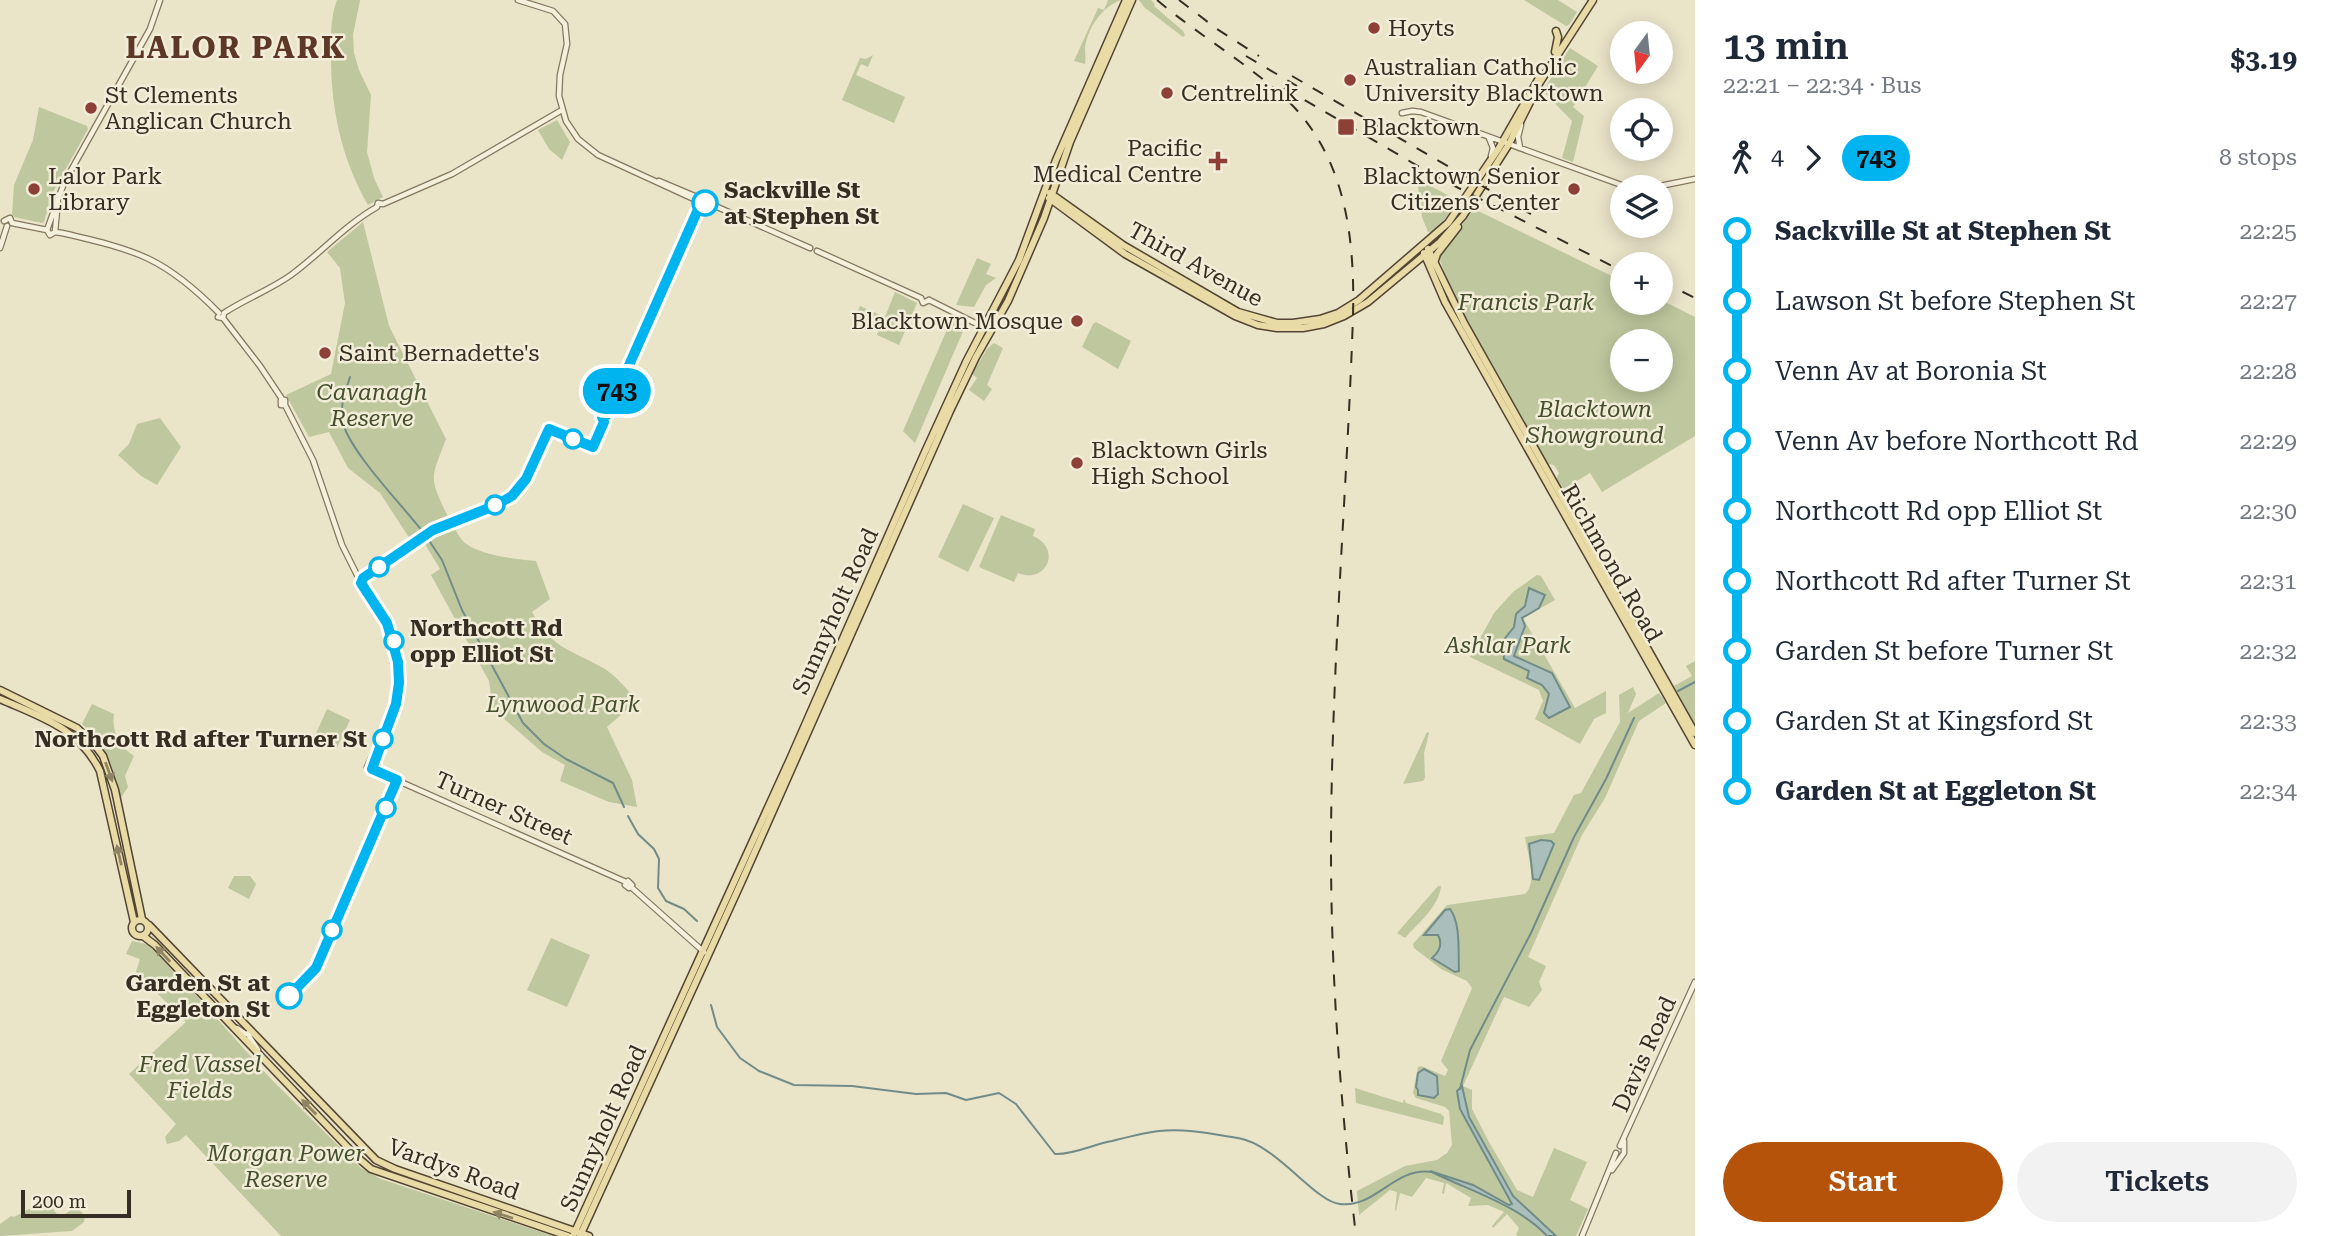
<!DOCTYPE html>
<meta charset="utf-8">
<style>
:root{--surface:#fff;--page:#f2f2f3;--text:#1f2937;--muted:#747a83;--accent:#b45309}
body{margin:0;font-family:"Roboto Serif",serif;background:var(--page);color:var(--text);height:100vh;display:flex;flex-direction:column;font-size:26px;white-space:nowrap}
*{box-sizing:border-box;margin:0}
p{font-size:23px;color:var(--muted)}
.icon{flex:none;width:38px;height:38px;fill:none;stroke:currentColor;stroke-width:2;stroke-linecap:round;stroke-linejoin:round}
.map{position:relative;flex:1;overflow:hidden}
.details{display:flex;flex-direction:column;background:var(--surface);width:630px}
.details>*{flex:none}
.badge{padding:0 14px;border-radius:23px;font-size:24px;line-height:46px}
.needle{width:46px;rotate:195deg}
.tools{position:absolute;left:1610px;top:21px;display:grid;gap:14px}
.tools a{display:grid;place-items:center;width:63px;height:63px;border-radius:50%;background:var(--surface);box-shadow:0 4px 18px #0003;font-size:35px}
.scale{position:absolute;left:21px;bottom:18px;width:110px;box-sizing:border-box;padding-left:7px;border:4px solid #362e22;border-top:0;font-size:19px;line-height:24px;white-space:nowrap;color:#362e22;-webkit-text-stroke:5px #f2edd8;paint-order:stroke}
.map>.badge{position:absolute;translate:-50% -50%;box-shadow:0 0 0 4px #fff}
.legs{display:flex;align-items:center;gap:10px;height:77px;padding:0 28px;font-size:23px}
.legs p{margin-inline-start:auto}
.headline{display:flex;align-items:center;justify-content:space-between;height:119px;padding:0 28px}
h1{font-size:38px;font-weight:600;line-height:52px}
.button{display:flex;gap:14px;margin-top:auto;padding:14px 28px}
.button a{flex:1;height:80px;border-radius:42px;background:var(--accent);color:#fff;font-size:28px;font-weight:600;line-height:80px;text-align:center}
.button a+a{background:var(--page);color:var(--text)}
ul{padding:0 28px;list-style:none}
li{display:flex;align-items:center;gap:24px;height:70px;font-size:26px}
li i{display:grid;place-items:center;width:10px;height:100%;margin:0 9px;background:currentColor}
li i::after{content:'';width:18px;height:18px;margin:-9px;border:5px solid;border-radius:50%;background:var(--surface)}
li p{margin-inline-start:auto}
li:first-child i{background:linear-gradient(#0000 50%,currentColor 0)}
li:last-child i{background:linear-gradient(currentColor 50%,#0000 0)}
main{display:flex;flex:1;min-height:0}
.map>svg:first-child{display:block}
.green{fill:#bec79e;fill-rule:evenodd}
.water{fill:#aabfbb;stroke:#718c88;stroke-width:2}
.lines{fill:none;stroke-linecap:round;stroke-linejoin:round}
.stream{stroke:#718c88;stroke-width:2}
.minor-casing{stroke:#847760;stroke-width:7}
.major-casing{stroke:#534533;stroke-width:9}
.minor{stroke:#f5f0dc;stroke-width:4.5}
.major{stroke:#e8dba6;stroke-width:6}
.rail{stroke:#362e22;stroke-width:2;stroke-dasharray:12 12;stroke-linecap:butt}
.oneway{fill:#8f8464}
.line-1-casing{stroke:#fff;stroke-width:16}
.line-1{stroke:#00b5ef;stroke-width:10}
.poi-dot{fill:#8c4037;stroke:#f2edd8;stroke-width:2.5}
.stop-1-dot{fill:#fff;stroke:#00b5ef;stroke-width:3.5}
.labels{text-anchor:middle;stroke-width:5;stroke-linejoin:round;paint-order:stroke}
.poi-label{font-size:23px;fill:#362e22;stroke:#f2edd8;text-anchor:start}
.stop-label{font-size:23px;font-weight:bold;fill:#362e22;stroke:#f2edd8;text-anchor:start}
.street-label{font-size:23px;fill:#362e22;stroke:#f2edd8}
.park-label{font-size:23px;font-style:italic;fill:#43502b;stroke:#f2edd8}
.district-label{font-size:30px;font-weight:bold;letter-spacing:2px;fill:#5e3826;stroke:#f2edd8}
</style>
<main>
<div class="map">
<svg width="1695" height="1236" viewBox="0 0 1695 1236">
<rect width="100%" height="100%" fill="#eae4c9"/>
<path class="green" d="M337 0H360L353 35 354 53 359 70 371 95 367 152 374 178 383 197 368 205C340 156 330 104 331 48 331 32 331 16 337 0Z
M1108 0H1121C1102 7 1088 27 1085 48 1085 53 1086 59 1085 64L1074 61 1098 8 1104 10Z
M1139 0H1151L1155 4 1154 6 1183 31 1185 35 1183 37 1144 7Z
M1524 0H1558L1577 12 1569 25 1566 26Z
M1570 48 1598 66 1573 107 1584 116 1573 162 1562 158 1572 121 1543 91Z
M873 55 868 67 861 64 856 75 905 97 894 123 842 100 860 58 866 59Z
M39 107 87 126 88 129 52 194 44 222 42 223 14 217 12 215 14 185 33 140Z
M557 120 570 142 562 160 549 149 538 130Z
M1417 179 1459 201 1435 231 1428 232 1422 217Z
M1474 209 1622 281V303H1661V300L1695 317V436L1602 492 1590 473 1562 490 1556 480 1559 473 1554 465 1547 464 1450 289 1439 257 1442 251ZM1622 341H1661V380H1622Z
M363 222 389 326 446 439C430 481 429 477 448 517L410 539 380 493 348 468 329 432 309 437 286 395 331 374 345 303 340 268 327 252Z
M977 258 991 264 986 274 996 278 986 285 974 307 956 305Z
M895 292 917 303 899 345 877 335 879 328 855 317 860 306 885 317Z
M952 318 961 322 964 329 915 443 903 431Z
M1096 322 1131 341 1118 369 1082 347 1093 324Z
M994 343 1003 348 987 385 992 389 984 401 969 390 977 378 972 374 987 349Z
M160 418 181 447 157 485 141 476 118 455 129 444 137 424Z
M963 504 994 518 968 572 938 557Z
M1001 515 1035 529 1033 536C1062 548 1047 585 1018 573L1014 582 979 567Z
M452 525C456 530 460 539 465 543 482 556 516 559 536 561L550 599 532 612C554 651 571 649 605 669 618 678 627 689 637 701L607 727 632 780 637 807 609 802 560 781 565 765 542 752 493 709 489 681 431 575 440 569 423 541Z
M1537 575 1541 576 1555 600 1523 618 1575 708 1606 691V713L1594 719 1580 744 1535 719 1543 701 1539 690 1470 657 1494 613 1513 592Z
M1695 661V724L1674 686 1692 676 1686 666Z
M1633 687 1636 694 1628 713 1659 693 1666 703 1639 721 1605 798 1582 835 1528 957 1546 966 1539 982 1542 990 1529 1007 1504 997 1463 1086 1472 1090V1109L1489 1142 1517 1190 1533 1197 1554 1148 1587 1162 1570 1200 1588 1209 1576 1236H1518L1516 1235 1519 1228 1507 1214 1493 1228 1492 1226 1504 1212 1488 1205 1468 1206 1471 1198 1446 1183 1444 1194 1442 1193 1444 1183 1426 1178 1412 1197 1400 1193 1396 1211 1395 1210 1397 1192 1390 1190 1359 1215 1357 1191 1405 1166 1437 1160 1447 1153 1452 1145 1449 1111 1445 1107 1416 1098 1413 1093 1418 1067 1421 1066 1445 1076 1448 1070 1441 1061 1472 988 1467 981 1441 969 1414 948 1413 944 1447 905 1525 894C1538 883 1527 852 1525 837L1554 833 1574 795 1581 793 1620 722 1619 695Z
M92 704 114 714C111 731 120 747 134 756L125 776 128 787 120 799C114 769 107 744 82 724Z
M327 709 350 720 337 748 314 738Z
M1427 732 1429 733 1424 753 1425 778 1423 781 1403 784Z
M234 876H250L256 884 249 899 228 888Z
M1438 886H1441C1439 907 1418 923 1405 938L1397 933Z
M551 938 590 955 567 1007 527 990Z
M132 941 151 945 272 1080 361 1168 381 1179 553 1236H281L186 1135 179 1141 167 1144 165 1137 176 1124 129 1074 186 1022 136 972 140 959 126 954Z
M1355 1088 1403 1103 1404 1099 1406 1103 1441 1114 1444 1117 1443 1125 1356 1103Z
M50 1198 53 1209 60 1218 76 1206 85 1216 84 1222 72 1231 0 1236V1224L11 1216 14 1217Z"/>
<path class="water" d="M1529 588 1545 595 1539 608 1522 618 1525 626 1514 656 1552 673 1570 707 1549 718 1544 713 1549 694 1542 685 1527 678 1529 671 1504 659 1502 642 1514 627 1516 614 1525 606Z
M1541 840 1551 841 1554 844 1539 880 1533 879 1529 844Z
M1450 909C1461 923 1458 953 1459 971L1455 972 1432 958C1439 952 1443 944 1438 935H1424L1445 910Z
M1424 1069 1437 1076 1438 1094 1434 1098 1418 1095V1090L1416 1087 1418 1073Z
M1462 1086 1469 1117 1513 1196 1556 1236H1547C1519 1205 1467 1190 1430 1171L1473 1185 1509 1205 1512 1204 1460 1109 1457 1091Z"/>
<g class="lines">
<path class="stream" d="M350 377C346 390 340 405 342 419 346 448 403 506 423 532
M428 539 442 560 462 610 523 723 544 744 566 759 613 783 624 807
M1678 691 1695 682
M628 816 638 834 654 849 659 859 658 888 666 901 684 909 697 921
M711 1005 717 1027 740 1058 759 1071 794 1085 852 1086 916 1094 946 1093 966 1100 999 1093 1016 1104 1055 1154C1073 1155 1094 1144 1112 1141 1128 1137 1143 1133 1159 1131 1185 1128 1213 1134 1238 1138 1276 1144 1315 1202 1340 1204 1377 1208 1393 1167 1432 1172
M1460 1089 1470 1050 1531 933 1574 837 1606 779 1634 718"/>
<g class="minor-casing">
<path id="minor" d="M518 0 553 11 565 24 567 44 560 75 559 96 566 121 578 139 598 155 696 200 700 205 706 202
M1402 113 1412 111 1421 112 1627 187
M1489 138 1493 148 1491 156
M1520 148 1518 137 1521 125
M659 181 697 197
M1655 187 1695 179
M697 197 704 196 706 202
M706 202 810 248
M4 221 10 218 12 223
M12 223 47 230 50 235 55 232 62 233C136 250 164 257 219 313
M47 230 64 183 150 29 160 0
M55 232 58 199
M0 248 7 226
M817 251 921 298
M921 298 923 303 929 300
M929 300 985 328
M218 317 223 318 224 313C245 299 270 290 291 275 321 253 345 225 377 207L378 203 383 204 452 174 562 110
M223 318 260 366 282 399
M281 400H285V405H281Z
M285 405 313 460 342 545 358 577
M361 583 387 623 399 662V683L396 704 372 769
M380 746 375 750 367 767 626 882
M628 881 632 885 629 888 625 885Z
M631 887 704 952
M237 1028 246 1034 251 1032 249 1036 258 1050
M1620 1146 1695 982
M1612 1170 1624 1153V1141
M1582 1236 1616 1153"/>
</g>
<g class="major-casing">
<path id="major" d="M1555 52 1558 37 1556 31
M1050 193 1123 245 1238 312 1277 323H1293L1320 319 1338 313 1359 300 1448 223 1499 148 1539 78
M1049 198 1125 254 1235 316 1258 325 1277 328H1303L1324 324 1344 316 1368 302 1440 242 1463 216 1509 144 1540 82 1593 0
M1428 249 1464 323 1695 733
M1424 253 1445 302 1695 745
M1434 263 1437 254 1458 227
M0 690 77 728 94 744 103 756 115 790 142 919
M0 699C41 717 79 728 100 771L134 922
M132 928a8 8 0 1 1 16 0a8 8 0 1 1-16 0Z
M149 925 376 1160 395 1169 589 1236
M143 936 155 945 357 1157 371 1169 568 1236
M573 1236 790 759 924 454 966 362 1019 260 1056 160 1126 0
M580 1236 741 883 950 411 976 357 1008 301 1044 218 1070 142 1132 0"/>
</g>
<use href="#minor" class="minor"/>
<use href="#major" class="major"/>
<path class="rail" d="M1157 0C1196 33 1239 58 1277 91 1345 148 1355 234 1353 316 1347 494 1331 672 1331 851 1331 980 1341 1108 1356 1236
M1179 0 1217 29 1259 56
M1246 56 1297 86
M1292 76 1534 216
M1284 88 1435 176 1622 271
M1661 281 1695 298"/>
</g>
<defs><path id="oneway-solid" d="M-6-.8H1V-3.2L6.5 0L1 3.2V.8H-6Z" transform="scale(1.75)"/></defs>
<g class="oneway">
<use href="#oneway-solid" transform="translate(109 772) rotate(70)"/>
<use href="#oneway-solid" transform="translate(119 855) rotate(-103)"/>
<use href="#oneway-solid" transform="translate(163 954) rotate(-133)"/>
<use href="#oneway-solid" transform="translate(309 1107) rotate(-134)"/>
<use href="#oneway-solid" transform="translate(503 1215) rotate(-162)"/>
</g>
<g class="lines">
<g class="line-1-casing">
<path id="line-1" d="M289 996 316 968 397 780 372 769 396 704 399 683 398 662 387 623 361 583 363 578 433 530 494 506 512 496 526 479 549 429 593 447 604 422 602 417 607 415 700 205 705 203"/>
</g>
<use href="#line-1" class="line-1"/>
</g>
<g class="poi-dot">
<circle cx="1374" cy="28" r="7"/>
<circle cx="1350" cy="80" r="7"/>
<circle cx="1167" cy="93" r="7"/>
<circle cx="91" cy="108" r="7"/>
<rect x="1337" y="118" width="18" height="18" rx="3.5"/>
<path d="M1214.5 150.5h7v7h7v7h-7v7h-7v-7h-7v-7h7z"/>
<circle cx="34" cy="189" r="7"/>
<circle cx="1574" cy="189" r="7"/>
<circle cx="1077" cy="321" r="7"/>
<circle cx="325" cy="353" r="7"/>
<circle cx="1077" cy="463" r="7"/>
</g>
<g class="stop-1-dot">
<circle cx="705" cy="203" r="12"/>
<circle cx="573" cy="439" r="9"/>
<circle cx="495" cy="505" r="9"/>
<circle cx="379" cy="567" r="9"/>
<circle cx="394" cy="641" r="9"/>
<circle cx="383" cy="739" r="9"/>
<circle cx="386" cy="808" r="9"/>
<circle cx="332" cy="930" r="9"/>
<circle cx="289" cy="996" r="12"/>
</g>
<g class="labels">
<g class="poi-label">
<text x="1388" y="36">Hoyts</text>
<text x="1364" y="75">Australian Catholic<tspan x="1364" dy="26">University Blacktown</tspan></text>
<text x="1181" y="101">Centrelink</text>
<text x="105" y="103">St Clements<tspan x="105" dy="26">Anglican Church</tspan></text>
<text x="1362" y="135">Blacktown</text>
<text x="1202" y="156" text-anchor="end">Pacific<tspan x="1202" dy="26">Medical Centre</tspan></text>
<text x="48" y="184">Lalor Park<tspan x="48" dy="26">Library</tspan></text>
<text x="1560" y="184" text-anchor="end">Blacktown Senior<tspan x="1560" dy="26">Citizens Center</tspan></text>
<text x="1063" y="329" text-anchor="end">Blacktown Mosque</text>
<text x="339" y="361">Saint Bernadette's</text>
<text x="1091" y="458">Blacktown Girls<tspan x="1091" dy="26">High School</tspan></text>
</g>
<g class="stop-label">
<text x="724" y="198">Sackville St<tspan x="724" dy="26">at Stephen St</tspan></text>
<text x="410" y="636">Northcott Rd<tspan x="410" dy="26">opp Elliot St</tspan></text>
<text x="367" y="747" text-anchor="end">Northcott Rd after Turner St</text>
<text x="270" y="991" text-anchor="end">Garden St at<tspan x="270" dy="26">Eggleton St</tspan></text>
</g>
<g class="street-label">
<text transform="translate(1196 264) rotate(29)" y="8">Third Avenue</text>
<text transform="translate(1612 563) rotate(60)" y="8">Richmond Road</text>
<text transform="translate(835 611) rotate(-66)" y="8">Sunnyholt Road</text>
<text transform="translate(504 808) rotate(24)" y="8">Turner Street</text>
<text transform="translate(1644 1054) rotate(-66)" y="8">Davis Road</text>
<text transform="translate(603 1128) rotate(-66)" y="8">Sunnyholt Road</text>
<text transform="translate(454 1169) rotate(20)" y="8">Vardys Road</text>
</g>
<g class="park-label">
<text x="1526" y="310">Francis Park</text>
<text x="372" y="400">Cavanagh<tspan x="372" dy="26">Reserve</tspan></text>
<text x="1595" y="417">Blacktown<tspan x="1595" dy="26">Showground</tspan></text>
<text x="1508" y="653">Ashlar Park</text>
<text x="563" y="712">Lynwood Park</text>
<text x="200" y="1072">Fred Vassel<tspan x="200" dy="26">Fields</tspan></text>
<text x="286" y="1161">Morgan Power<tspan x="286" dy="26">Reserve</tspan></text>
</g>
<g class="district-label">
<text x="236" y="58">LALOR PARK</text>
</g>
</g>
</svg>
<div class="tools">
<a><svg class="needle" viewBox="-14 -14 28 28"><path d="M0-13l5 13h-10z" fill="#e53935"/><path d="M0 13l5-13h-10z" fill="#747a83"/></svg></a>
<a><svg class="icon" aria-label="locate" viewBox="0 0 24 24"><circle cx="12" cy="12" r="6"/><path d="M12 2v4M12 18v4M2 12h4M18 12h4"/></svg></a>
<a><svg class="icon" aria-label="layers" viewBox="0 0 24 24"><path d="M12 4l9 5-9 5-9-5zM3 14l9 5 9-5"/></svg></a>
<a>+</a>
<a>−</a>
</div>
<div class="scale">200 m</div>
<b class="badge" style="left:617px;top:391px;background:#00b5ef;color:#111">743</b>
</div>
<section class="details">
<div class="headline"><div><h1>13 min</h1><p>22:21 – 22:34 · Bus</p></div><b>$3.19</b></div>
<div class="legs"><svg class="icon" aria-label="walk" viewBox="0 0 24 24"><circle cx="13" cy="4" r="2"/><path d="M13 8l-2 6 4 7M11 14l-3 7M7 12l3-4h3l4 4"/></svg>4<svg class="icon" aria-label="forward" viewBox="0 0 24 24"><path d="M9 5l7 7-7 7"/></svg><b class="badge" style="background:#00b5ef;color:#111">743</b><p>8 stops</p></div>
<ul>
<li><i style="color:#00b5ef"></i><b>Sackville St at Stephen St</b><p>22:25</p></li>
<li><i style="color:#00b5ef"></i><span>Lawson St before Stephen St</span><p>22:27</p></li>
<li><i style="color:#00b5ef"></i><span>Venn Av at Boronia St</span><p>22:28</p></li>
<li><i style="color:#00b5ef"></i><span>Venn Av before Northcott Rd</span><p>22:29</p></li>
<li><i style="color:#00b5ef"></i><span>Northcott Rd opp Elliot St</span><p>22:30</p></li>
<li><i style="color:#00b5ef"></i><span>Northcott Rd after Turner St</span><p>22:31</p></li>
<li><i style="color:#00b5ef"></i><span>Garden St before Turner St</span><p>22:32</p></li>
<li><i style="color:#00b5ef"></i><span>Garden St at Kingsford St</span><p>22:33</p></li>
<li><i style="color:#00b5ef"></i><b>Garden St at Eggleton St</b><p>22:34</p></li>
</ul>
<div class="button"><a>Start</a><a>Tickets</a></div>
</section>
</main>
